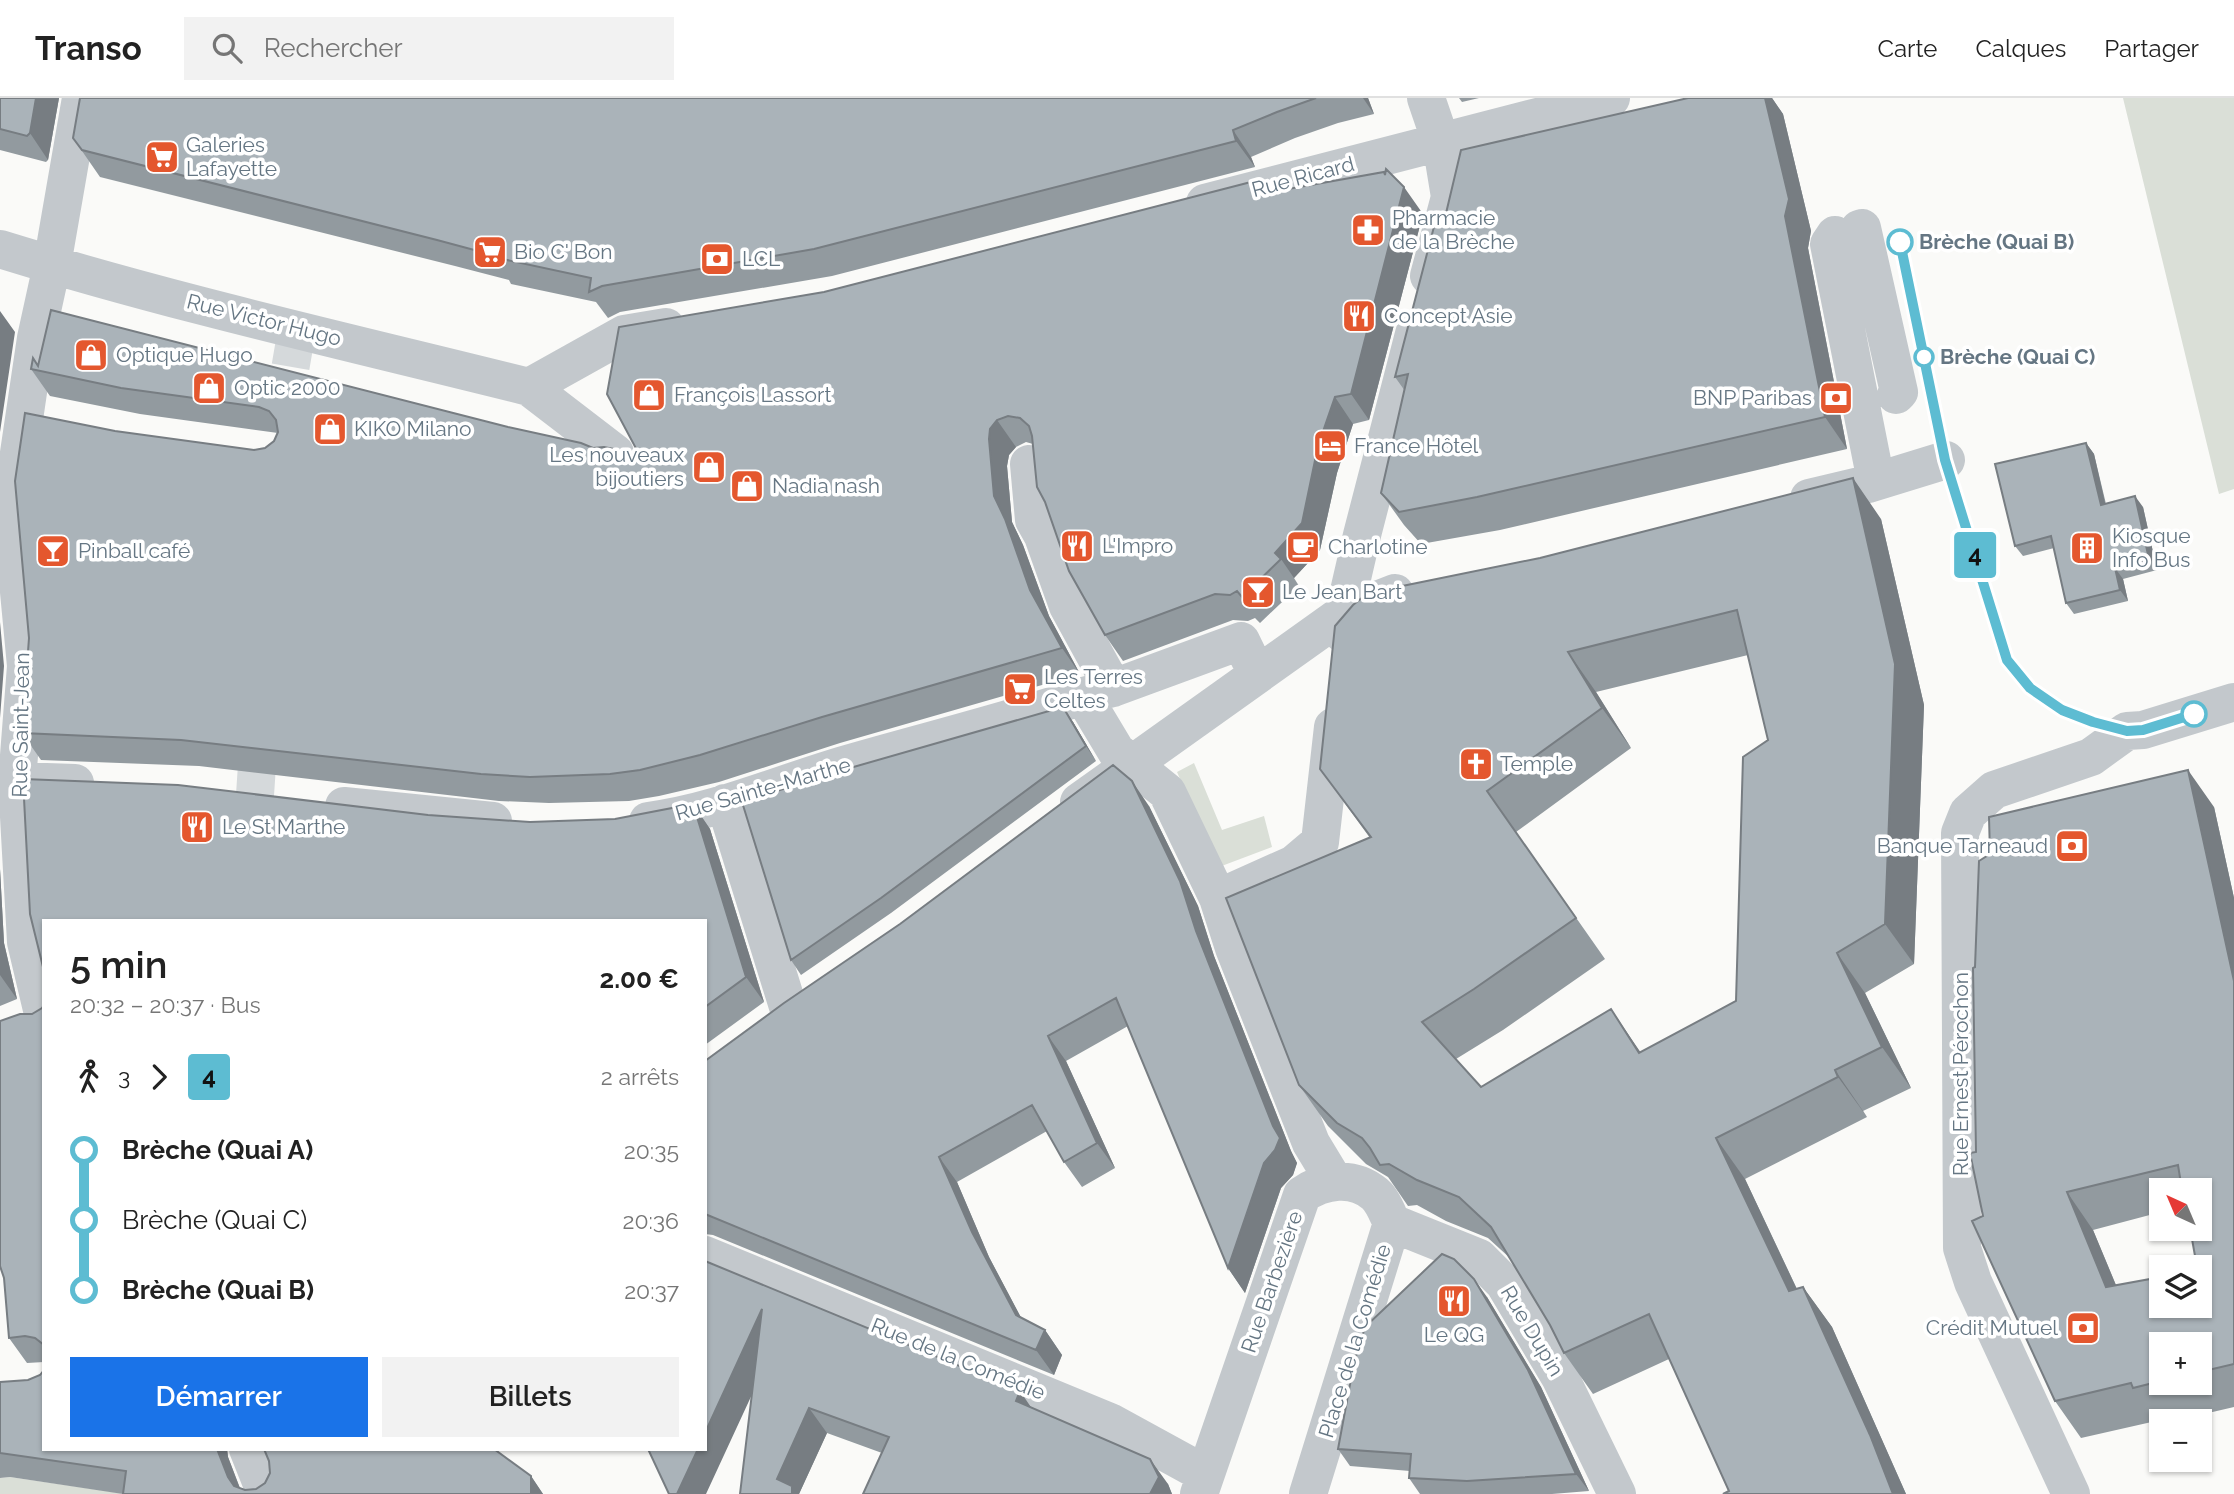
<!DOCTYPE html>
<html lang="fr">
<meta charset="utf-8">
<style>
:root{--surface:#fff;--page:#f2f2f2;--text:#222;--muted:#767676;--line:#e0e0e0;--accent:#1a73e8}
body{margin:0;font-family:Raleway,sans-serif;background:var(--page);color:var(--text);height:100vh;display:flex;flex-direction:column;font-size:26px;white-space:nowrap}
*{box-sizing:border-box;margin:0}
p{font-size:23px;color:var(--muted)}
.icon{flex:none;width:38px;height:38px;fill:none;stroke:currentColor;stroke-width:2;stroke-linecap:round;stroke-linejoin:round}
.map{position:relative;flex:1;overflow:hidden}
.details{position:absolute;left:42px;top:821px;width:665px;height:532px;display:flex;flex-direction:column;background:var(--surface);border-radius:0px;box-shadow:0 2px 5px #0004}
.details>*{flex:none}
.badge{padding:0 14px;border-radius:5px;font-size:24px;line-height:46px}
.needle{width:46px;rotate:316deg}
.controls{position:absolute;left:2149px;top:1080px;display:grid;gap:14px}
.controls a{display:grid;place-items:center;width:63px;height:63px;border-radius:0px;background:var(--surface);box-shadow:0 2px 5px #0004;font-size:35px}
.map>.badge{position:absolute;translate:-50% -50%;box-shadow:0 0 0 4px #fff}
.legs{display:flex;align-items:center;gap:10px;height:77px;padding:0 28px;font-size:23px}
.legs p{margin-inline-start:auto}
.head{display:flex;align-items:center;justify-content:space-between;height:119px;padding:0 28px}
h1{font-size:38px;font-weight:600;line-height:52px}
.cta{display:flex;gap:14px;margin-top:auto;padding:14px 28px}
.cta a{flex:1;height:80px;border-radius:0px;background:var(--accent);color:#fff;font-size:28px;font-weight:600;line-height:80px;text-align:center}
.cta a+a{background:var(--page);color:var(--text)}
ul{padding:0 28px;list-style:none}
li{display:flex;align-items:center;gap:24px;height:70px;font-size:26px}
li i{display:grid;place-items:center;width:10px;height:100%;margin:0 9px;background:currentColor}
li i::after{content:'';width:18px;height:18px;margin:-9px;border:5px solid;border-radius:50%;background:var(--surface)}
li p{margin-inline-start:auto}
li:first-child i{background:linear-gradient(#0000 50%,currentColor 0)}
li:last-child i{background:linear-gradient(currentColor 50%,#0000 0)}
header{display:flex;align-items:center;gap:42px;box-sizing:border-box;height:98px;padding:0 35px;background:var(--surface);border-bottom:2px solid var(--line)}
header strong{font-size:33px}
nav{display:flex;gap:38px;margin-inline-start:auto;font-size:24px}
.search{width:490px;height:63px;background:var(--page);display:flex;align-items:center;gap:18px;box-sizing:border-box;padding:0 24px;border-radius:0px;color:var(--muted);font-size:26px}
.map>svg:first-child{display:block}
.green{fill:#dadfd7}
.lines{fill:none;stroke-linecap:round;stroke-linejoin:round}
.street-tunnel{stroke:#d5d9db;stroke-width:38;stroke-dasharray:38 19;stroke-linecap:butt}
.street{stroke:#c3c8cc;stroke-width:38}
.wall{fill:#929a9f;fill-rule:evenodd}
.shaded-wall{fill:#777d82}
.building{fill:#aab3b9;stroke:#777d82;stroke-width:2;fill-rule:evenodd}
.line-1-casing{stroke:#fff;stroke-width:16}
.line-1{stroke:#5dbcd2;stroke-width:10}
.stop-1-dot{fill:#fff;stroke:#5dbcd2;stroke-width:3.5}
.labels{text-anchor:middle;stroke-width:7;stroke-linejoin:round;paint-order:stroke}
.poi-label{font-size:21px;fill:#657683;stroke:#fff;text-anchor:start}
.street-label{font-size:21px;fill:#657683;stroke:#fff}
.stop-label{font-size:21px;font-weight:bold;fill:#657683;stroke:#fff;text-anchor:start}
</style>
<header>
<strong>Transo</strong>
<div class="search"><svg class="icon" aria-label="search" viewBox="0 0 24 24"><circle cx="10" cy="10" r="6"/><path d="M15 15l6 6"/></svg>Rechercher</div>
<nav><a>Carte</a><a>Calques</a><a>Partager</a></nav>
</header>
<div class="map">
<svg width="2234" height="1396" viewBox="0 0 2234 1396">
<rect width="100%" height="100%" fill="#fafaf8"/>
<path class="green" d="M2123 0H2234V391L2219 396Z
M1194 665 1222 732 1264 718 1272 749 1219 769 1177 674Z
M10 1379 127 1396H0V1380Z"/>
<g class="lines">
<path class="street-tunnel" d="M281 325 297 231
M255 697 260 622"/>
<path class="street" d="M1426 0 1441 44 1450 99 1429 178
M1205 105 1611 0
M1859 131 1862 130 1899 294 1896 297
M1835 137 1829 146 1876 383
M0 151C174 205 353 245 529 289L624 236 666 229
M529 289 615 355
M1029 366 1034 422 1043 438 1068 508 1113 590
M1809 400 1868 386 1946 362
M1342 535 1344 515 1362 437 1414 236
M1257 576 1241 543 1113 590 1083 598 1116 653 1167 694 1218 800 1234 850 1311 1045 1334 1083
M0 676 17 683 75 685
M1079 704 1344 515 1395 495
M725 705 789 912
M344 708 493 723
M648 723C717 714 781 685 847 666 926 643 1005 624 1083 598
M1218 800 1294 766 1320 744 1333 629
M44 920 26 844 17 683 26 568 11 409 36 240 52 167 81 0
M1392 1125 1479 1160 1504 1185 1560 1279 1617 1396
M705 1157 1110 1324 1205 1376
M248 1351 266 1396
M1199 1396 1302 1097C1323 1082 1353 1077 1375 1096 1383 1103 1387 1115 1392 1125L1308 1396
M2071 1396 1973 1184 1962 1150 1960 735 1968 715 1994 692 2091 659 2127 633 2143 632 2234 604"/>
</g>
<path class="wall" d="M0 0H59L48 62 46 64 0 52Z
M80 0H1368L1374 16 1338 25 1295 40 1251 59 1255 69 832 178 620 214 608 220 596 204 511 186 509 182 455 168 100 79 73 40Z
M1459 0H1479L1462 4Z
M1688 0H1772L1783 16 1811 133 1808 150 1847 351 1500 432 1421 446 1404 427 1381 395 1405 293 1395 279 1443 128Z
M1251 84 1259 96 1423 116 1369 322 1353 326 1337 375 1320 452 1294 480 1299 488 1260 525 1255 520 1248 523 1233 522 1123 563 1105 537 1033 346 1026 344 1016 349 1009 357 1007 368 1012 424 1023 447 1049 518 1080 576 840 645 719 684 659 698 629 703 549 705 499 703 199 668 41 662 22 635 115 333 254 352 265 350 274 343 278 335 140 316 50 298 31 271 38 268 639 356 824 194Z
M2086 345 2094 356 2106 406 2143 409 2157 472 2123 481 2128 503 2074 516 2066 505 2054 450 2023 458 2015 448Z
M1881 421 1924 607 1914 866 1865 895 1911 990 1863 1013 1867 1019 1745 1081 1797 1191 1803 1189 1832 1229 1906 1396H1723L1729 1393 1669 1261 1593 1296 1564 1255 1550 1227 1511 1161 1488 1140 1446 1123 1417 1107 1408 1108 1388 1079 1366 1066 1328 1028 1299 987 1370 740 1320 671 1335 528ZM1748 557 1768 642 1736 903 1641 954 1481 989 1456 961 1503 932 1605 861 1516 734 1631 650 1596 594Z
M1073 624 1096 663 891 815 801 877 791 862Z
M693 706 710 731 764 904 705 947V822L428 717 530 724 615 721Z
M1149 708 1198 808 1214 858 1291 1053 1297 1065 1293 1077 1281 1090 1245 1195 1228 1170 1128 928 1066 963 1115 1070 1082 1089 1064 1064 1047 1033 957 1084 989 1159 1021 1220 1045 1232 1062 1257 1054 1277 713 1137 705 1136V963Z
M2214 709 2234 800V1309L2174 1323H2161V1326L2159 1327 2156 1323 2081 1340 2055 1303 1983 1118 1976 1054 1975 869ZM2161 1092H2200V1208L2116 1187 2093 1132 2161 1114ZM2161 1246H2200V1284H2161Z
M0 771 4 845 17 901 0 908Z
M44 907V1264L27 1265 9 1240 32 916 42 910Z
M705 1163 1032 1310 1168 1386 1172 1396H863L882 1355 827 1335 799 1396H740L752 1296Z
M1487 1199 1541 1289 1589 1393 1552 1396H1420L1409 1380 1410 1373 1350 1368 1338 1351Z
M0 1284 44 1351H227L228 1359 240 1390 245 1392 531 1378 543 1396H123L10 1379 0 1380Z"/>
<path class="shaded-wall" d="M36 0H59L48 62 30 35Z
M1363 0H1368L1374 16Z
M1765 0H1772L1783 16 1811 133 1808 150 1847 351 1825 319 1785 118Z
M1233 32 1251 59 1255 69 1236 43Z
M1251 84 1269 110 1255 97Z
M1404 89 1423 116 1369 322 1351 296Z
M0 213 15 234 0 334Z
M1335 299 1353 326 1337 375 1320 452 1294 480 1281 461 1275 455 1318 348Z
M997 322 1016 349 1009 357 1007 368 1012 424 1023 447 1049 518 1080 576 1062 550 1030 492 994 398 989 341 990 331Z
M2086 345 2094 356 2108 418 2101 407Z
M1853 380 1881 421 1924 607 1914 866 1885 826Z
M2135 398 2143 409 2157 472 2149 461Z
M2115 470 2123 481 2128 503 2120 492Z
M0 524 4 568 0 620Z
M1568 554 1596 594 1631 650 1602 610Z
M1063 609 1073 624 1096 663 1086 648Z
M2188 672 2214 709 2234 800V883Z
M1132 683 1149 708 1198 808 1214 858 1291 1053 1297 1065 1293 1077 1281 1090 1245 1195 1228 1170Z
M693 706 710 731 764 904 746 879Z
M0 771 4 845 17 901 0 877Z
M1837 855 1865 895 1911 990 1882 949Z
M1611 911 1639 952 1667 996 1639 955Z
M1048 938 1066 963 1115 1070 1097 1045Z
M1835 972 1863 1013 1867 1019 1838 979Z
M1716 1040 1745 1081 1817 1234 1789 1193Z
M939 1059 957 1084 989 1159 1033 1242 1016 1217 972 1134Z
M2067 1094 2093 1132 2132 1226 2106 1189Z
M1474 1181 1487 1199 1541 1289 1589 1393 1576 1376Z
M1803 1189 1832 1229 1906 1396H1893Z
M762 1211 780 1236 706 1396H677L698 1351H705V1335Z
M1045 1232 1062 1257 1054 1277 1036 1252Z
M1020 1293 1037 1318 1016 1303Z
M809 1310 827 1335 799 1396H788L777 1381Z
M217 1351H227L228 1359 242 1396H240L228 1379Z
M1150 1361 1168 1386 1172 1396H1150Z
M531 1378 543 1396H531Z"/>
<path class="building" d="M0 0H36L30 35 27 38 0 31Z
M80 0H1316L1277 14 1233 32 1236 43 814 151 602 188 589 194 591 180 493 159V157L437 142 82 52 73 40Z
M1688 0H1765L1789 101 1785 118 1825 319 1477 399 1399 414 1381 395 1408 276 1395 279 1436 121 1443 128 1461 52Z
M1386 71 1404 89 1351 296 1335 299 1318 348 1302 425 1275 455 1281 461 1242 499 1237 493 1230 497 1215 496 1105 537 1069 473 1045 404 1037 389 1032 338 1029 328 1020 320 1008 318 997 322 990 331 989 341 994 398 1005 421 1030 492 1062 550 822 619 700 657 640 672 610 676 530 679 481 676 181 642 22 635 29 540 15 383 25 315 115 333 254 352 265 350 274 343 278 334 276 322 269 313 259 309 121 290 31 271 33 260 38 268 51 212 508 329 581 345 593 350 604 349 639 356 607 296 619 229 824 194 1251 84 1255 97 1384 74 1385 77Z
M2086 345 2101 407 2135 398 2149 461 2115 470 2120 492 2066 505 2051 438 2015 448 1995 366Z
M1853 380 1895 566 1885 826 1837 855 1882 949 1835 972 1838 979 1716 1040 1789 1193 1803 1189 1870 1337 1893 1396H1723L1729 1393 1649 1216 1564 1255 1550 1227 1491 1129 1459 1099 1417 1082 1389 1066 1380 1067 1370 1050 1362 1040 1337 1025 1299 987 1226 800 1371 739 1320 671 1335 528 1353 507 1368 495 1540 460ZM1737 512 1768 642 1743 659 1736 903 1639 955 1611 911 1481 989 1422 924 1474 891 1576 820 1487 693 1602 610 1568 554Z
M1063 609 1086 648 881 800 791 862 742 704 843 672Z
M1113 667 1132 683 1180 783 1196 833 1273 1028 1280 1040 1275 1052 1264 1065 1228 1170 1116 900 1048 938 1097 1045 1064 1064 1032 1007 939 1059 972 1134 1016 1217 1045 1232 1036 1252 705 1116V963L784 905 900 826Z
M2188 672 2234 883V1266L2200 1274V1246H2161V1283L2133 1290 2131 1285 2055 1303 1972 1123 1983 1118 1970 1055 1976 1054 1973 870 1975 869 1979 763 1990 756 1989 719ZM2178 1067 2182 1092H2200V1130H2190L2197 1169H2200V1208H2161V1179L2106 1189 2067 1094Z
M23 681 178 687 428 717 530 724 615 721 693 706 746 879 705 909V822H44V873L30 816Z
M44 907V1247L35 1240 25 1238 9 1240 4 1180 0 1168V923L20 916H32L42 910Z
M1442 1156 1454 1161 1474 1181 1528 1272 1576 1376 1467 1383 1409 1380 1411 1356 1338 1351 1354 1265 1365 1229Z
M705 1163 1020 1293 1016 1303 1150 1361 1159 1379 1150 1396H863L889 1339 809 1310 777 1381 792 1388V1396H740L762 1211 705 1335Z
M44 1272V1351H217L228 1379 234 1388 245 1392 256 1391 265 1385 270 1375 269 1363 264 1351H494L531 1378V1396H123L126 1373 0 1355V1284L28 1282 40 1277Z
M648 1351H698L677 1396H669Z"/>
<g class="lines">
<g class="line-1-casing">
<path id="line-1" d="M1900 144 1945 362 2007 562 2030 590 2062 612 2093 624 2127 633 2143 632 2194 616"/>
</g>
<use href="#line-1" class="line-1"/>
</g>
<defs>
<g id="supermarket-square" transform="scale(1.75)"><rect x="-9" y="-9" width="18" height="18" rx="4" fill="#e4572e" stroke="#fff"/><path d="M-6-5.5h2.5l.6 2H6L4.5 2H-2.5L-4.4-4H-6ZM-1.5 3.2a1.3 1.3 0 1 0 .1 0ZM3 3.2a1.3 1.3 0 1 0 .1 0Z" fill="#fff"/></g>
<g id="pharmacy-square" transform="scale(1.75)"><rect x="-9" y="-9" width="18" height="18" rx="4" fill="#e4572e" stroke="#fff"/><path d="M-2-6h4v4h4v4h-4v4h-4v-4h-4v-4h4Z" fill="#fff"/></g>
<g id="bank-square" transform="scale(1.75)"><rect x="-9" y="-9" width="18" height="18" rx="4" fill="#e4572e" stroke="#fff"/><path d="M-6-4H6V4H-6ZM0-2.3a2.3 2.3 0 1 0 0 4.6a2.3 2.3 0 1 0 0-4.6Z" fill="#fff"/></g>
<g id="restaurant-square" transform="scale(1.75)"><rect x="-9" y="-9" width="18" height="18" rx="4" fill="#e4572e" stroke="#fff"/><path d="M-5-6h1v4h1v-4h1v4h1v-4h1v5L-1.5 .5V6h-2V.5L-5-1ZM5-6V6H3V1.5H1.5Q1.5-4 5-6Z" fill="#fff"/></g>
<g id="shop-square" transform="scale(1.75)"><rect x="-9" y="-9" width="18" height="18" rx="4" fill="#e4572e" stroke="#fff"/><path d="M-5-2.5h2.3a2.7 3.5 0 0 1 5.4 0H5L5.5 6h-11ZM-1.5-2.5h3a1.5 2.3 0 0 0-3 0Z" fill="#fff"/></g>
<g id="hotel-square" transform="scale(1.75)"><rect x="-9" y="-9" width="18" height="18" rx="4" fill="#e4572e" stroke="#fff"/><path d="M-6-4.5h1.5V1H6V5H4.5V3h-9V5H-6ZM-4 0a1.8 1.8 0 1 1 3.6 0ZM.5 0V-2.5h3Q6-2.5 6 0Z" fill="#fff"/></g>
<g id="cafe-square" transform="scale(1.75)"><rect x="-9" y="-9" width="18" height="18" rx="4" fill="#e4572e" stroke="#fff"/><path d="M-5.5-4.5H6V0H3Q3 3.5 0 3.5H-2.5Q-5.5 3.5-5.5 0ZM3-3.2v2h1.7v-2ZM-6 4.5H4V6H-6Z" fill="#fff"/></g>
<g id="building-square" transform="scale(1.75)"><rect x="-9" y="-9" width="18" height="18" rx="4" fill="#e4572e" stroke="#fff"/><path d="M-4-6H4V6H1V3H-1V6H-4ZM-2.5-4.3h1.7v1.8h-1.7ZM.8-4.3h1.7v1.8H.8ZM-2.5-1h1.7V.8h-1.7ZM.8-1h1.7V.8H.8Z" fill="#fff"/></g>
<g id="bar-square" transform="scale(1.75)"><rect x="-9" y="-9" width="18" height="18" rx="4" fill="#e4572e" stroke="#fff"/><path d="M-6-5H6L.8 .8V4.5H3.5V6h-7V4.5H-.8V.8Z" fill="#fff"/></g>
<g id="church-square" transform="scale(1.75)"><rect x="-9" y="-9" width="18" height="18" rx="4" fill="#e4572e" stroke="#fff"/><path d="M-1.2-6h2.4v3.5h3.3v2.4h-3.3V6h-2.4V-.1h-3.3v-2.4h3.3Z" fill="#fff"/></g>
</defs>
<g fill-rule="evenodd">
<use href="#supermarket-square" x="162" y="59"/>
<use href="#pharmacy-square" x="1368" y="132"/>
<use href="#supermarket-square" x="490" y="154"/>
<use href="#bank-square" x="717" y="161"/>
<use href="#restaurant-square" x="1359" y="218"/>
<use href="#shop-square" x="91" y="257"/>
<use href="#shop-square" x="209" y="290"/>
<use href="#shop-square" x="649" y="297"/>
<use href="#bank-square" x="1836" y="300"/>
<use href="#shop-square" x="330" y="331"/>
<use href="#hotel-square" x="1330" y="348"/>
<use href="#shop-square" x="709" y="369"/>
<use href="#shop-square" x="747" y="388"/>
<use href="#restaurant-square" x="1077" y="448"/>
<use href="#cafe-square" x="1303" y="449"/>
<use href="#building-square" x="2087" y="450"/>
<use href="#bar-square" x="53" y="453"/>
<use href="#bar-square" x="1258" y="494"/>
<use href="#supermarket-square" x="1020" y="591"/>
<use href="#church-square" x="1476" y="666"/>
<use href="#restaurant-square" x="197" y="729"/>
<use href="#bank-square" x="2072" y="748"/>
<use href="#restaurant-square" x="1454" y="1203"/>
<use href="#bank-square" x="2083" y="1230"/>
</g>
<g class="stop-1-dot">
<circle cx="1900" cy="144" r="12"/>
<circle cx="1924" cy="259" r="9"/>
<circle cx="2194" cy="616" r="12"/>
</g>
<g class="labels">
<g class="poi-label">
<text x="186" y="54">Galeries<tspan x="186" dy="24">Lafayette</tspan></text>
<text x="1392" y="127">Pharmacie<tspan x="1392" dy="24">de la Brèche</tspan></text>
<text x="514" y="161">Bio C' Bon</text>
<text x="742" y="168">LCL</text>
<text x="1384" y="225">Concept Asie</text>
<text x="116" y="264">Optique Hugo</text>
<text x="234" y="297">Optic 2000</text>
<text x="674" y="304">François Lassort</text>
<text x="1812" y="307" text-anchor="end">BNP Paribas</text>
<text x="354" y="338">KIKO Milano</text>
<text x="1354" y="355">France Hôtel</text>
<text x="684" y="364" text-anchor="end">Les nouveaux<tspan x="684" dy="24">bijoutiers</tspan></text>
<text x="772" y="395">Nadia nash</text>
<text x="2112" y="445">Kiosque<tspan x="2112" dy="24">Info Bus</tspan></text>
<text x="1102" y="455">L'Impro</text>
<text x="1328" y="456">Charlotine</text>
<text x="78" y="460">Pinball café</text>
<text x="1282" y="501">Le Jean Bart</text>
<text x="1044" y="586">Les Terres<tspan x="1044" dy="24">Celtes</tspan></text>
<text x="1500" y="673">Temple</text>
<text x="222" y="736">Le St Marthe</text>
<text x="2048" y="755" text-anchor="end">Banque Tarneaud</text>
<text x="2058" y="1237" text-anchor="end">Crédit Mutuel</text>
<text x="1454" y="1244" text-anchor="middle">Le QG</text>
</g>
<g class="street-label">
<text transform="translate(1303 79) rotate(-15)" y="7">Rue Ricard</text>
<text transform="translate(264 222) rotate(14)" y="7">Rue Victor Hugo</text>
<text transform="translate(21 627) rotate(-89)" y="7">Rue Saint-Jean</text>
<text transform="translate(763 691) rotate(-16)" y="7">Rue Sainte-Marthe</text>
<text transform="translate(1961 976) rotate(-90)" y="7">Rue Ernest Pérochon</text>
<text transform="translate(1272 1184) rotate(-71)" y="7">Rue Barbezière</text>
<text transform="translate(1532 1233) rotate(59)" y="7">Rue Dupin</text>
<text transform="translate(1355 1243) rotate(-73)" y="7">Place de la Comédie</text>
<text transform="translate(958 1261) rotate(22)" y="7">Rue de la Comédie</text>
</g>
<g class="stop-label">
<text x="1919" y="151">Brèche (Quai B)</text>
<text x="1940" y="266">Brèche (Quai C)</text>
</g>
</g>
</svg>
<div class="controls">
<a><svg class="needle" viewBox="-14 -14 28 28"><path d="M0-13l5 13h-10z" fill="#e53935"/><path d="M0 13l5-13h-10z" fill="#767676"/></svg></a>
<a><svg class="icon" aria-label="layers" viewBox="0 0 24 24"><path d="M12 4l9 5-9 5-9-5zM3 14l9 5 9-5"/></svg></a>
<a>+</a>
<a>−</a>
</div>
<b class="badge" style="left:1975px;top:457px;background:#5dbcd2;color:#111">4</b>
<section class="details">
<div class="head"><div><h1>5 min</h1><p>20:32 – 20:37 · Bus</p></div><b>2.00 €</b></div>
<div class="legs"><svg class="icon" aria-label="walk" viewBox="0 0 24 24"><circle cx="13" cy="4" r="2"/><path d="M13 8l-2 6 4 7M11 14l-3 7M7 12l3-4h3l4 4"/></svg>3<svg class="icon" aria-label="forward" viewBox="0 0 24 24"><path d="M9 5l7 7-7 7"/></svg><b class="badge" style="background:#5dbcd2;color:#111">4</b><p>2 arrêts</p></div>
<ul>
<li><i style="color:#5dbcd2"></i><b>Brèche (Quai A)</b><p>20:35</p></li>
<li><i style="color:#5dbcd2"></i><span>Brèche (Quai C)</span><p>20:36</p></li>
<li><i style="color:#5dbcd2"></i><b>Brèche (Quai B)</b><p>20:37</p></li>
</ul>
<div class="cta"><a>Démarrer</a><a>Billets</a></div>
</section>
</div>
